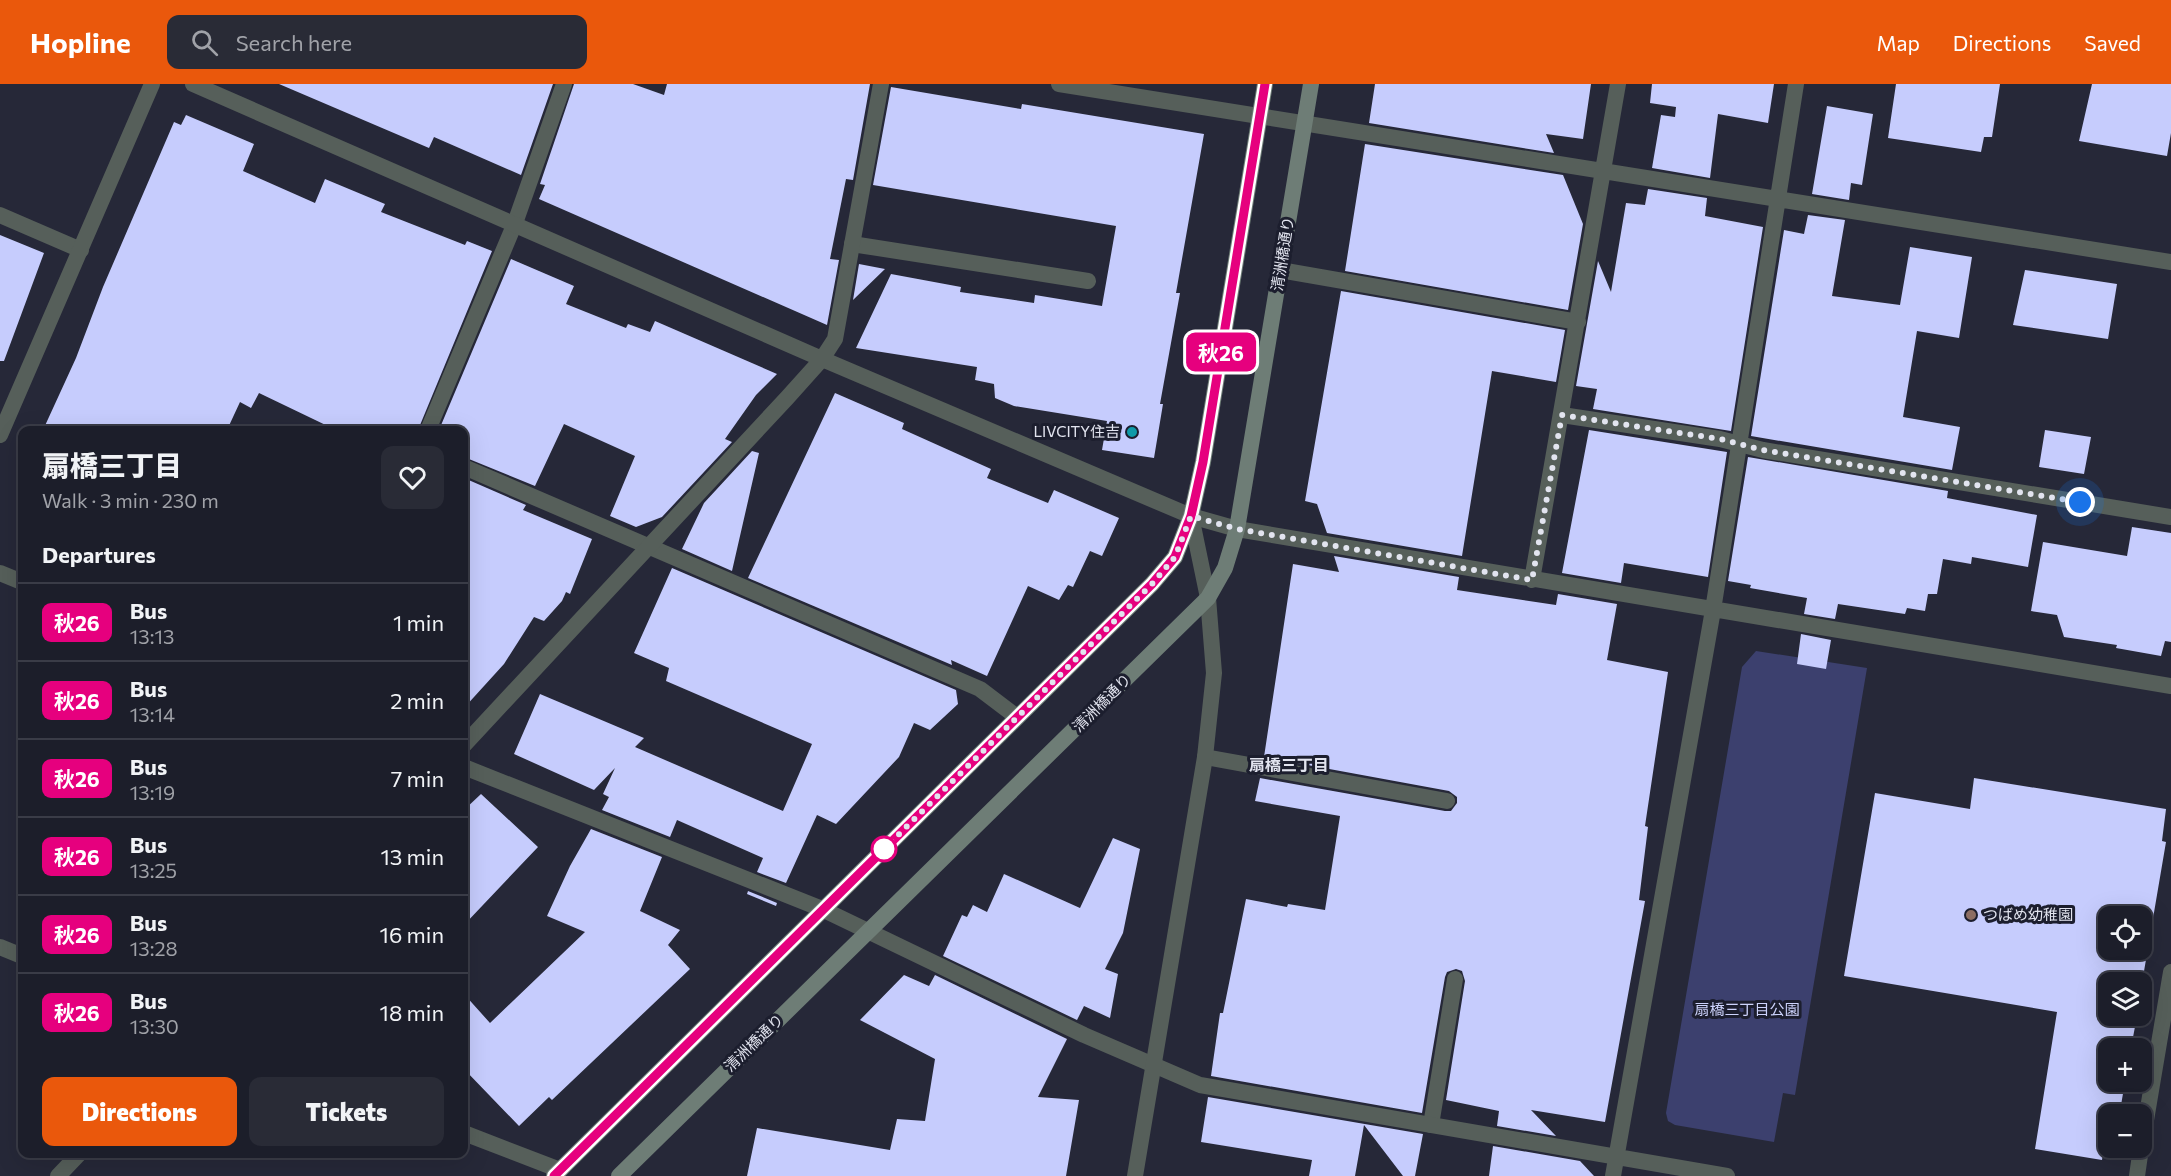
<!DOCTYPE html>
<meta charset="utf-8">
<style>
:root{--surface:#1c1e2a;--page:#292b36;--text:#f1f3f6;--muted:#a0a2a8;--line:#3a3c47;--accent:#ea580c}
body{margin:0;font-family:Commissioner,"Noto Sans JP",sans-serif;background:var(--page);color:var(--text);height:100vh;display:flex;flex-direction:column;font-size:22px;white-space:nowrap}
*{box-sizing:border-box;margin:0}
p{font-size:20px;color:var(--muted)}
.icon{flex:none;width:33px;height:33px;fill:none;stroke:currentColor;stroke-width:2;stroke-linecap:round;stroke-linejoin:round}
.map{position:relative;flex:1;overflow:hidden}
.side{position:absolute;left:18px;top:342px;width:450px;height:732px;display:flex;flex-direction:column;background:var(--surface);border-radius:12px;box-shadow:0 6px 24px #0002,0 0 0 2px var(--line)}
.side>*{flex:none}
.badge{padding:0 12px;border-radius:9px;font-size:21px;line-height:39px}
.controls{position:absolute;left:2098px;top:822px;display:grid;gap:12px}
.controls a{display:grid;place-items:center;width:54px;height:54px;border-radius:12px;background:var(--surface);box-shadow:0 6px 24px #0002,0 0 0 2px var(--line);font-size:30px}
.you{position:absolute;width:30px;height:30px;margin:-15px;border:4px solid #fff;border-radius:50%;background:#1a73e8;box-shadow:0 0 0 9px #1a73e833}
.map>.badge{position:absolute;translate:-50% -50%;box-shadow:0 0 0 3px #fff}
h2{padding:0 24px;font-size:22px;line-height:54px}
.round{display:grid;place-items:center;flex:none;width:63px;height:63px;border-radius:12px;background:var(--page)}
.headline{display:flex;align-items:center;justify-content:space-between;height:102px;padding:0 24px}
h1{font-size:28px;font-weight:800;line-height:45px}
.button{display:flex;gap:12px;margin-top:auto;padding:12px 24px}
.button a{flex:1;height:69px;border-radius:12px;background:var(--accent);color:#fff;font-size:24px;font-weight:800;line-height:69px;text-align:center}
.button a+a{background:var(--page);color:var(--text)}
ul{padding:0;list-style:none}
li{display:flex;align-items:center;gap:18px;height:78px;padding:0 24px;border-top:2px solid var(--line)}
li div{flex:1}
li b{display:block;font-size:22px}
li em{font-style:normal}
li .badge{min-width:66px;font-weight:700;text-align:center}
header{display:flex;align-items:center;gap:36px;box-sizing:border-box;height:84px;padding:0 30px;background:var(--accent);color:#fff}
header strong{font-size:28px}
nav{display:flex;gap:33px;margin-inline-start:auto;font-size:21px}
.search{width:420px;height:54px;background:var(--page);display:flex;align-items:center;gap:15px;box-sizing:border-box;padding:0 21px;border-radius:12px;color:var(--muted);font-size:22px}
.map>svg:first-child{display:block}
.green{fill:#3c406e}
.building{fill:#c6ccfd;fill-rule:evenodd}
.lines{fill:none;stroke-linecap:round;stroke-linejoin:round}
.service{stroke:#565f5a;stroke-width:16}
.minor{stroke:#565f5a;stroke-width:16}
.tertiary{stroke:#565f5a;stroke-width:16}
.secondary{stroke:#6e7d76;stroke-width:16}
.line-casing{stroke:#fff;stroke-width:14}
.line{stroke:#e6007e;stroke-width:9}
.walk{stroke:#e2e4ef;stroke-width:6;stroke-dasharray:0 10.8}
.culture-dot{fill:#0f9aa8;stroke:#1c1e2e;stroke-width:2}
.stop-dot{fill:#fff;stroke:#e6007e;stroke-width:3}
.education-dot{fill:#8d6e63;stroke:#1c1e2e;stroke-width:2}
.labels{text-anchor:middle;stroke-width:6;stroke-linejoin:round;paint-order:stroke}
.street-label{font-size:15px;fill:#e2e4ef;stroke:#1c1e2e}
.poi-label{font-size:15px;fill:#e2e4ef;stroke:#1c1e2e;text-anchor:end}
.park-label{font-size:15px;fill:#cdd3fc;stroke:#1c1e2e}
.neighbourhood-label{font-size:16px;font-weight:bold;fill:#e2e4ef;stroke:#1c1e2e}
</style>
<header>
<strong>Hopline</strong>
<div class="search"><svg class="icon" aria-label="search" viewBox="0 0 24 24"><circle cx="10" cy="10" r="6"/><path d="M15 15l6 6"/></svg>Search here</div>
<nav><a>Map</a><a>Directions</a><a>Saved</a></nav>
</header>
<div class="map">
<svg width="2171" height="1092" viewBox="0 0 2171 1092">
<rect width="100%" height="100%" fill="#262838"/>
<path class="green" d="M1756 567 1867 584 1795 1011 1783 1009 1774 1058 1675 1041 1668 1037 1666 1029 1742 583Z"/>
<path class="building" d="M279 0H553L521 91 434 53 429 64Z
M574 0H633L664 11 667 0H870L853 96 846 95 830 175 839 176 827 241 539 115 545 101 540 100Z
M1375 0H1591L1583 55 1546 50 1554 69 1369 39Z
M1652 0H1774L1768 39 1718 30 1710 94 1652 84 1661 31 1675 33 1676 23 1650 19Z
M1896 0H2000L1992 53H1984L1981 68 1888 54Z
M2092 0H2171V49L2167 72 2079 57Z
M891 3 1021 25 1022 20 1204 50 1176 209H1180L1160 320H1163L1154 374 1102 366 1107 337 1014 322 995 314 994 300 975 296 977 283 856 264 891 190 961 203 960 208 1034 219 1035 211 1102 222 1116 142 873 101Z
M1827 22 1873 30 1862 101 1851 99 1849 116 1812 110Z
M186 31 254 60 243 87 315 119 325 95 385 120 381 128 465 161 467 157 492 167 418 346H336L259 309 251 324 240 318 227 346H43L76 274 103 203 174 38 181 41Z
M1365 60 1563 91 1583 140 1568 226 1345 187Z
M1648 105 1707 114 1705 132 1763 143 1731 347 1593 325 1597 305 1576 302 1598 177 1611 208 1626 119 1645 121Z
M1808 131 1845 136 1832 212 1900 221 1910 163 1972 173 1959 254 1917 247 1903 333 1960 343 1952 386 1751 352 1784 146 1804 150Z
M0 151 44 169 4 277H0Z
M511 175 574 202 566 220 626 244 628 240 650 248 655 237 777 290 756 311 725 355 732 358 662 433 636 443 610 432 635 372 564 340 535 402 464 373V346H439Z
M859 180 885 185 853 216Z
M2025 186 2117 200 2108 255 2013 241Z
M1341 207 1565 246 1556 298 1492 287 1462 472 1327 449 1317 420 1305 417Z
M835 309 904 339 902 345 991 385 987 394 1048 419 1054 406 1119 434 1102 472 1090 467 1073 503 1068 501 1059 516 1028 502 987 592 951 576 952 581 748 494Z
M1589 346 1727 368 1708 493 1624 479 1621 499 1562 489Z
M2045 346 2091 353 2084 390 2039 383Z
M752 367 759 369 732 487 682 465 704 419Z
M1748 373 1948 407 1947 414 2037 431 2028 483 1972 473 1971 480 1943 475 1937 510H1928L1925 527 1907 524 1905 530 1838 520 1835 535 1804 530 1807 514 1750 504 1751 501 1728 497Z
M464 394 526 421 523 426 592 455 570 510 566 508 562 517 544 537 534 533 504 580 464 624Z
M2132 443 2171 449V558L2165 557 2161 572 2116 564 2117 561 2064 553 2057 531 2031 527 2043 458 2127 472Z
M1334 472 1459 493 1457 506 1556 521 1558 510 1617 520 1607 576 1668 588 1645 742 1648 743 1639 816 1645 817 1605 1038 1531 1026 1556 1052 1497 1042 1499 1027 1446 1016 1465 897 1462 887 1456 885 1447 888 1445 893 1422 1029 1211 992 1220 929H1223L1246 815 1287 823 1288 820 1325 826 1340 732 1255 717 1260 694 1445 727H1451L1457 719V713L1449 707 1264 673 1293 480 1339 488Z
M672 484 956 606 958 620 930 646 914 639 899 673 836 740 817 731 786 799 757 788 763 774 677 736 670 753 602 726 609 713 603 710 615 684 594 706 514 670 540 610 644 654 635 663 783 727 812 660 666 597 669 584 634 569Z
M1801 550 1831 556 1826 585 1797 580Z
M1974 694 2166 725 2162 757 2166 758 2142 899 2109 898V932H2137L2131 964H2109V998H2125L2120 1027 2110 1026 2109 1030 2102 1076 2035 1065 2057 928 1844 892 1875 709 1970 725ZM2109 832H2142V866H2109Z
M481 710 538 763 464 841V726Z
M591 745 662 773 640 827 680 846 668 861 690 885 552 1016 549 1013 519 1042 464 985V910L490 939 585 848 547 832 570 782Z
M1113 754 1140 765 1123 849 1105 885 1118 890 1110 934 1084 922 1077 936 943 872 962 831 967 833 973 821 987 828 1004 790 1080 824Z
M748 807 777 819 776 822 747 810Z
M904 891 929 902 935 891 1067 955 1038 1013 1079 1016 1066 1092H747L757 1044 890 1066 897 1035 925 1037 935 975 860 936Z
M1208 1013 1423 1050 1415 1092H1403L1364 1041 1355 1092H1309L1312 1076 1201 1058Z
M1493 1062 1580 1077 1594 1092H1489Z"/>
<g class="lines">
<path class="service" d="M0 131 81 166
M852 160 1088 197
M1280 186 1578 238
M1562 331 1720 355 1763 366 2171 433
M428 346 515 139 564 0
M464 383 980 605 1017 633
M1205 673 1447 717
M1431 1041 1455 895
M2142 1060 2171 888
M2137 1092 2141 1064"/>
<path class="minor" d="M193 0 822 275 1191 432 1237 445 2171 602
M1059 0 2171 178
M0 351 152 0
M0 489 22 498
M1532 496 1618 0
M464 661 787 314 822 275 835 255 881 0
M464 683 822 825 1084 951 1200 1001 1727 1092
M0 863 22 872
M464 1049 560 1086
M58 1092 79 1070
M1613 1092 1713 526 1796 0"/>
<path class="tertiary" d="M1135 1092 1205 673 1214 589 1208 514 1191 432"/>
<path class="secondary" d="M554 1092 1152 500 1175 473 1191 432 1203 378 1265 0
M619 1092 1208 514 1225 484 1237 445 1311 0"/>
</g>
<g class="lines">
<g class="line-casing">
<path id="line" d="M554 1092 1152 500 1175 473 1191 432 1203 378 1265 0"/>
</g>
<use href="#line" class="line"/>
<path class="walk" d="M884 765 880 769 1152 500 1175 473 1191 432 1237 445 1532 496 1562 331 1720 355 1763 366 2080 418"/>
</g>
<circle class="culture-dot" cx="1132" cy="348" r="6"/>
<circle class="stop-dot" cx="884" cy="765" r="12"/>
<circle class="education-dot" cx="1971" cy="831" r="6"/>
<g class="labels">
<g class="street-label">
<text transform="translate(1283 170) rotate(-81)" y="5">清洲橋通り</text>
<text transform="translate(1102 619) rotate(-45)" y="5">清洲橋通り</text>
<text transform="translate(754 959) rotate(-44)" y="5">清洲橋通り</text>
</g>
<g class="poi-label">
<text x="1120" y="353">LIVCITY住吉</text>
<text x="1983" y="836" text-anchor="start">つばめ幼稚園</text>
</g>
<g class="park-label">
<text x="1747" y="931">扇橋三丁目公園</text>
</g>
<g class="neighbourhood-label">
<text x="1289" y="687">扇橋三丁目</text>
</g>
</g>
</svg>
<div class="controls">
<a><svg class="icon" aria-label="locate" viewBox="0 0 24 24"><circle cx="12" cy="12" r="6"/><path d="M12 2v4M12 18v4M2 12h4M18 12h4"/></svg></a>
<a><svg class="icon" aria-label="layers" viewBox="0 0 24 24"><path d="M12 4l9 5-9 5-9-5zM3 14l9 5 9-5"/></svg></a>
<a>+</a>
<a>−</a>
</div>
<div class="you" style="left:2080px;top:418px"></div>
<b class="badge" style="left:1221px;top:268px;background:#e6007e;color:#fff">秋26</b>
<section class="side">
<div class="headline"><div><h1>扇橋三丁目</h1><p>Walk · 3 min · 230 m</p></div><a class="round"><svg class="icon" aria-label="heart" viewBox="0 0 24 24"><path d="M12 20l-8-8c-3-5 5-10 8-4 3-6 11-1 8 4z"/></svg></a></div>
<h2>Departures</h2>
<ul>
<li><span class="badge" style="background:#e6007e;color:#fff">秋26</span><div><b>Bus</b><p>13:13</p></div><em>1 min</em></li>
<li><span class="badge" style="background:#e6007e;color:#fff">秋26</span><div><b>Bus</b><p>13:14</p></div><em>2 min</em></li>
<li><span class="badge" style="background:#e6007e;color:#fff">秋26</span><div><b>Bus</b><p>13:19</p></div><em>7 min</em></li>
<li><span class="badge" style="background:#e6007e;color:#fff">秋26</span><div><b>Bus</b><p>13:25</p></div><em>13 min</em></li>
<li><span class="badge" style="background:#e6007e;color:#fff">秋26</span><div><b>Bus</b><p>13:28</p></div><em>16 min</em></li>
<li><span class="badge" style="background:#e6007e;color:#fff">秋26</span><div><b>Bus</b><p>13:30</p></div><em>18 min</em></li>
</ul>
<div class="button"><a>Directions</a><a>Tickets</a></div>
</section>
</div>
